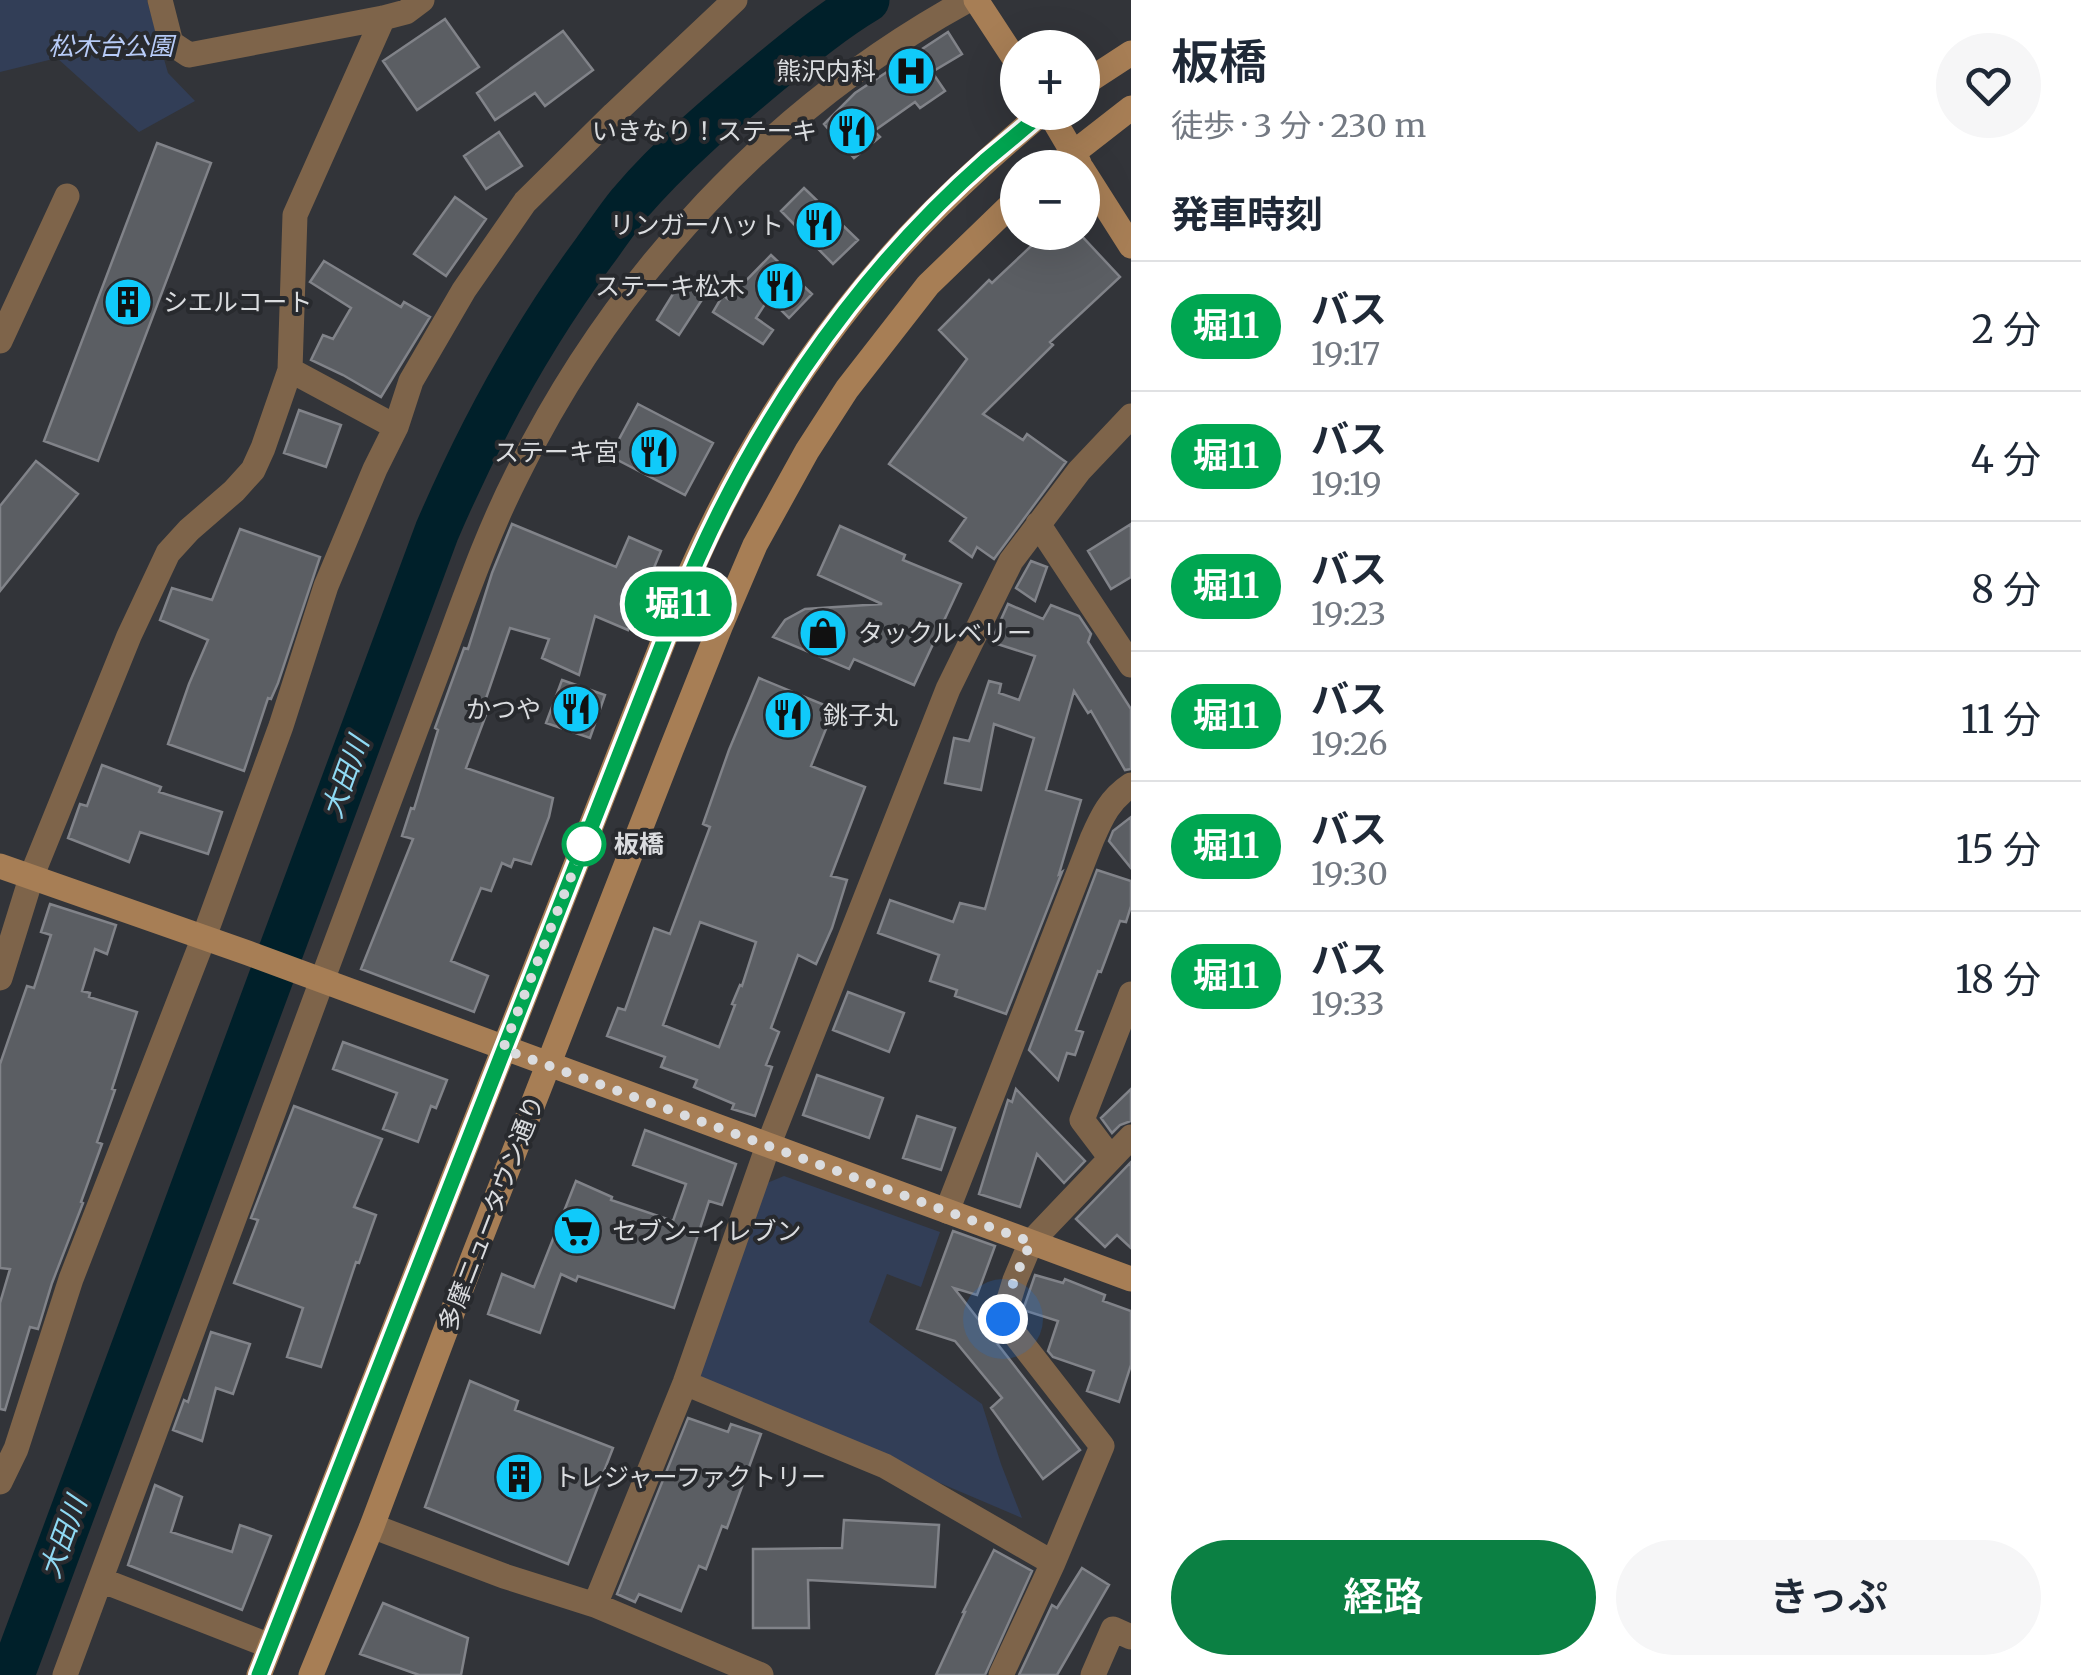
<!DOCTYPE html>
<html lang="ja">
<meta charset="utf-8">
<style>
:root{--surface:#fff;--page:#f6f6f7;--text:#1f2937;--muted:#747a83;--line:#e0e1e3;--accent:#0b8043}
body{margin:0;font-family:Merriweather,"Noto Sans JP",serif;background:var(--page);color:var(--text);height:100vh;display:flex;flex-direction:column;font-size:38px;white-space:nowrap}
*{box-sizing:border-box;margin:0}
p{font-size:32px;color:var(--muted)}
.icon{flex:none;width:55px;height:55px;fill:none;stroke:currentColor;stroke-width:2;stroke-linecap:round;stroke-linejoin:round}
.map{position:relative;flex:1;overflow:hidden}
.sheet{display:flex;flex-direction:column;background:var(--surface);width:950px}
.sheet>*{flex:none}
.badge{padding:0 20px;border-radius:32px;font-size:35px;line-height:65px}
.fabs{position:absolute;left:1000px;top:30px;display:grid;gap:20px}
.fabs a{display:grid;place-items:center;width:100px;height:100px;border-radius:50%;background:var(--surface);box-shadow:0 10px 40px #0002;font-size:50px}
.you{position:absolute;width:50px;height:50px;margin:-25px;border:8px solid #fff;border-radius:50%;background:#1a73e8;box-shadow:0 0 0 15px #1a73e833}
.map>.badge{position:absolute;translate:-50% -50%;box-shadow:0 0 0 5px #fff}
h2{padding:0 40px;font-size:38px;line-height:90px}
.round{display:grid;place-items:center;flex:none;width:105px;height:105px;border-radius:52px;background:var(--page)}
.headline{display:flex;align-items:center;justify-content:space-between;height:170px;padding:0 40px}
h1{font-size:48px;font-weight:600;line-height:75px}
.button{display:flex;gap:20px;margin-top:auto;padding:20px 40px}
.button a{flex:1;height:115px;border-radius:60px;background:var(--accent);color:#fff;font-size:40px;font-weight:600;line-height:115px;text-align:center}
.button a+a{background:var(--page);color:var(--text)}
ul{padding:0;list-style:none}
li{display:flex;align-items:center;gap:30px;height:130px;padding:0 40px;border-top:2px solid var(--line)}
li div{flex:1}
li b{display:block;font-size:38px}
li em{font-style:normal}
li .badge{min-width:110px;font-weight:700;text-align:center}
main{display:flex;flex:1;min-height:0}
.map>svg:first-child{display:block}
.green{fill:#323e57}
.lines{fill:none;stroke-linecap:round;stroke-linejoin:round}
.river{stroke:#00202a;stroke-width:45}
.building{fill:#5b5e63;stroke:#818389;stroke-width:2.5;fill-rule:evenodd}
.street{stroke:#7e644a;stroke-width:25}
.secondary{stroke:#a77e55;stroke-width:25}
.line-casing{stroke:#fff;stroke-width:22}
.line{stroke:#00a651;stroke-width:15}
.walk{stroke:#dadcdf;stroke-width:10;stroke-dasharray:0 18}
.stop-dot{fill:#fff;stroke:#00a651;stroke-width:5}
.labels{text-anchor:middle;stroke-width:8;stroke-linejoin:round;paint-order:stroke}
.park-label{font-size:25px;font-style:italic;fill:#b7cbf7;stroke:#282a2e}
.poi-label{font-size:25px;fill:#dadcdf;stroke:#282a2e;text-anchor:end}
.stop-label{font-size:25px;font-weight:bold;fill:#dadcdf;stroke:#282a2e;text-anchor:start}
.street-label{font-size:25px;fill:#dadcdf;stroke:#282a2e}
.water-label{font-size:28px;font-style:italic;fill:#8fd9f3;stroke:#282a2e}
</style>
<main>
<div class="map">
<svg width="1131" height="1675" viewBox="0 0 1131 1675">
<rect width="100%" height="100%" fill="#323439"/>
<path class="green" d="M0 0H147L168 73 195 101 139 132 57 58 0 72Z
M784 1176 940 1232 921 1287 887 1274 869 1322 982 1404 1001 1464 1022 1518 696 1379 767 1183Z"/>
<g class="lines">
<path class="river" d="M12 1675 437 531C480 431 529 340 594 252 606 236 617 219 630 203 671 155 721 113 769 73 801 47 832 21 867 0"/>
</g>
<path class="building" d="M445 19 479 67 417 110 383 61Z
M563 31 593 70 545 106 535 93 495 120 477 93Z
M948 32 962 54 932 72 945 91 920 108 915 102 874 131 880 137 854 158 824 124 855 93Z
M499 132 522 166 486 189 464 156Z
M157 143 211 163 98 461 44 441Z
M804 188 858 240 833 264 781 211Z
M455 197 486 219 446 276 414 254Z
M1046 232H1078L1120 277 1050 342 1053 345 983 414 1023 440 1027 434 1066 462 994 559 977 547 972 557 950 541 966 518 889 464 967 359 939 330 989 280 992 283Z
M771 255 812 294 789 318 769 298 756 318 773 330 763 344 713 312 723 295 728 299Z
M324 261 401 307 404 302 430 317 381 397 343 375 311 360 323 335 333 339 351 308 310 282Z
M684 276 707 292 679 335 657 320Z
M638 404 713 443 685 495 610 456Z
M299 410 341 425 326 467 284 453Z
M36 461 78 494 0 591V506Z
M512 524 616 567 629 537 661 551 628 630 595 616 579 675 542 658 549 639 510 628 481 713 486 715 466 768 553 798 549 817 531 864 514 859 511 867 502 863 491 891 481 888 451 961 488 976 474 1012 361 969 413 839 402 836 411 808 414 809 438 730 435 728 464 648 468 649 492 573Z
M1131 524V577L1111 589 1088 551Z
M840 526 905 555 903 560 961 584 914 685 854 659 849 669 773 637 785 620 805 609 882 604 818 575Z
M240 529 320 557 278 683 271 699 268 698 244 771 168 744 189 684 208 640 160 620 172 588 212 600Z
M1031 561 1047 567 1035 601 1016 588Z
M1008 604 1043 619 1051 605 1079 616 1091 634 1088 642 1131 709V769L1125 770 1091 711 1088 713 1074 691 1046 790 1081 800 1059 874 1062 872 1006 1014 955 996 957 990 930 981 939 955 878 933 890 900 953 922 960 903 985 909 1034 738 994 724 981 790 945 783 954 738 969 741 989 681 1001 684 999 693 1019 700 1035 656 991 642Z
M759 678 834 709 811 766 865 787 831 876 847 880 832 928 816 964 798 955 771 1028 779 1032 766 1065 772 1067 755 1116 732 1109 734 1104 694 1087 697 1080 661 1067 665 1057 607 1036 618 1008 625 1010 654 928 670 934 710 827 703 824 729 750ZM700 922 756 942 742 986 740 985 732 1004 735 1005 719 1047 663 1025Z
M562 680 605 695 590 738 546 723Z
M102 765 161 787 159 792 222 812 208 854 140 832 129 862 68 838 80 804 87 806Z
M1131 817V868L1109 841 1113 831Z
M1097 870 1131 881V906L1126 922 1120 921 1101 972 1098 971 1076 1030 1083 1032 1075 1055 1067 1053 1058 1080 1029 1050Z
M50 904 116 925 107 954 95 949 82 991 90 993 89 997 137 1012 112 1089 115 1090 97 1142 102 1144 81 1202 83 1203 52 1283 38 1329 30 1327 5 1410 0 1409V1303L10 1269 0 1268V1064L27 986 34 988 51 935 41 932Z
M848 992 904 1013 889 1052 833 1030Z
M343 1042 447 1080 436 1108 431 1106 418 1142 383 1129 397 1093 333 1069Z
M817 1075 883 1098 869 1138 803 1115Z
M1016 1089 1085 1161 1064 1183 1037 1154 1020 1207 979 1194 1008 1100 1012 1102Z
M1131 1089V1121L1120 1125 1112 1133 1101 1118Z
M294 1106 382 1139 354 1207 376 1215 359 1263 356 1262 321 1367 287 1357 303 1308 234 1283 258 1220 251 1218Z
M917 1116 955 1128 941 1170 903 1158Z
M645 1130 736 1164 722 1205 709 1201 674 1308 578 1276 576 1281 561 1274 540 1333 488 1314 502 1274 534 1287 576 1181 612 1197 611 1200 673 1221 686 1184 633 1165Z
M1131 1162V1248L1117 1235 1105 1247 1076 1219Z
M953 1231 995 1246 977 1295 954 1288 1080 1450 1043 1479 991 1408 1002 1398 955 1341 917 1329Z
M1035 1275 1063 1283 1065 1279 1105 1295 1103 1301 1131 1311V1365L1119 1402 1087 1391 1094 1371 1053 1357 1048 1351 1058 1321 1023 1310Z
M211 1332 250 1344 233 1394 216 1388 202 1441 173 1430 184 1400 188 1402Z
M470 1381 518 1401 515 1410 613 1448 568 1564 425 1507Z
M688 1418 728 1432 731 1424 761 1434 727 1528 722 1526 706 1569 699 1566 681 1611 639 1594 635 1602 617 1594Z
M155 1485 182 1497 171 1532 232 1552 240 1525 271 1536 242 1610 128 1565Z
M844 1520 939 1525 935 1587 808 1580 809 1628H753V1549L842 1548Z
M994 1550 1032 1571 985 1675H936L965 1612H963Z
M1082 1568 1109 1585 1057 1675H1019L1052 1605 1057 1608Z
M383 1603 468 1638 461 1675H419L360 1654Z"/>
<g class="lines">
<path class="street" d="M160 0 171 43 189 55 383 18 406 12 422 0
M0 341 67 196
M290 370 396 427
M1038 524 1131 665
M0 978 32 875 129 636 168 553 189 530 234 491 253 470 263 448 290 370 295 215 383 18
M1110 1157 1082 1120 1131 994
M947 1211 1092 839C1102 816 1110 799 1131 785
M685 1383 885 1466 1053 1563
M0 1482 16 1449 71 1279 204 937 281 726 326 586 375 469 396 427 411 381 464 290 525 202 614 114 735 0
M372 1526 504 1576 595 1605 761 1675
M101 1580 270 1646
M595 1605 685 1383 768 1146 948 689 1011 561 1079 471 1131 416
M65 1675C154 1436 241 1197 330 959 367 861 403 763 440 665 464 601 486 536 517 475 615 276 774 106 968 0
M1001 1675 1053 1563 1102 1446 1003 1319 1015 1280 1031 1242 1131 1137
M1093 1675 1113 1629 1131 1637"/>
<path class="secondary" d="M976 0 1018 64
M1082 85 1131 53
M1049 112 1079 163
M1054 168 1131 108
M1082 169 1131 246
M0 866 248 953 1131 1279
M259 1675 690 573C743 453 815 340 904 242 947 195 995 153 1043 112
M311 1675 372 1526 469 1268 671 750 720 627 755 545 807 451 847 389 928 285 1018 198"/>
</g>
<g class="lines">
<g class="line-casing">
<path id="line" d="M259 1675 676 610C743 441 848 282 985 161 1004 145 1024 129 1043 112"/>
</g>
<use href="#line" class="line"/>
<path class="walk" d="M584 844 503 1049 1031 1242 1014 1280 1003 1319"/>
</g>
<defs>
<g id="hospital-disc" transform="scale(2.5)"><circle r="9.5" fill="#10cafa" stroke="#282a2e"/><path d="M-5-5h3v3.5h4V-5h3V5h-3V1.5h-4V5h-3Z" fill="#111"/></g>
<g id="restaurant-disc" transform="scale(2.5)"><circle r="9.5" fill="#10cafa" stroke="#282a2e"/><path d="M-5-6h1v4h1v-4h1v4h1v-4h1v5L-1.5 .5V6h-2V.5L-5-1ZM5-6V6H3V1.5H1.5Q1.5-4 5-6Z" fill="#111"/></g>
<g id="building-disc" transform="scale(2.5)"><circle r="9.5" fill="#10cafa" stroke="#282a2e"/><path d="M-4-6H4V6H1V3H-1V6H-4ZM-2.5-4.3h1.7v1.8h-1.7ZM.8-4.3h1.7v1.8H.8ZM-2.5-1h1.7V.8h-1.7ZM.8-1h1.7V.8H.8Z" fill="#111"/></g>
<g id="shop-disc" transform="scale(2.5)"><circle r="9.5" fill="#10cafa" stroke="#282a2e"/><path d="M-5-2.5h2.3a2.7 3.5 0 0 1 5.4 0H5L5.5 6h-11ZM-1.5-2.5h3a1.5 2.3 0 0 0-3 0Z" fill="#111"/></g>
<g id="supermarket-disc" transform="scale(2.5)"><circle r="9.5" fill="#10cafa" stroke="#282a2e"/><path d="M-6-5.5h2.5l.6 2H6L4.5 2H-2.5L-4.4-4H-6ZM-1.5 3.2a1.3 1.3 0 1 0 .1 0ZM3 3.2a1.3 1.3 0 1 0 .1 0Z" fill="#111"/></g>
</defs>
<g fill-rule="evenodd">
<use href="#hospital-disc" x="911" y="71"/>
<use href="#restaurant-disc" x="852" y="131"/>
<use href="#restaurant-disc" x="819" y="225"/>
<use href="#restaurant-disc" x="780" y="286"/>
<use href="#building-disc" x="128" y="302"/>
<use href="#restaurant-disc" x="654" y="452"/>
<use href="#shop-disc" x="823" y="633"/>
<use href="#restaurant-disc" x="576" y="709"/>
<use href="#restaurant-disc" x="788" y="715"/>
<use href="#supermarket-disc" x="577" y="1231"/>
<use href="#building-disc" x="519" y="1477"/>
</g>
<circle class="stop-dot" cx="584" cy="844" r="20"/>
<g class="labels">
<g class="park-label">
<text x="111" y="55">松木台公園</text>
</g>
<g class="poi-label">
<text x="876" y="80">熊沢内科</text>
<text x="817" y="140">いきなり！ステーキ</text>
<text x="784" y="234">リンガーハット</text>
<text x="745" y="295">ステーキ松木</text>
<text x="163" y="311" text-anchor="start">シエルコート</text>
<text x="619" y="461">ステーキ宮</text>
<text x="858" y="642" text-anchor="start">タックルベリー</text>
<text x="541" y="718">かつや</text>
<text x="823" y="724" text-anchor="start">銚子丸</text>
<text x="612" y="1240" text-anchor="start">セブン-イレブン</text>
<text x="554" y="1486" text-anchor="start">トレジャーファクトリー</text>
</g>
<g class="stop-label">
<text x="614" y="853">板橋</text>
</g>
<g class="street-label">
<text transform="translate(491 1213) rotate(-69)" y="9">多摩ニュータウン通り</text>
</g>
<g class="water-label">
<text transform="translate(345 777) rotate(-70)" y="10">大田川</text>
<text transform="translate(63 1537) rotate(-70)" y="10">大田川</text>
</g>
</g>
</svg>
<div class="fabs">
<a>+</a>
<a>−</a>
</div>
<div class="you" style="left:1003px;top:1319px"></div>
<b class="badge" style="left:678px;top:604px;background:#00a651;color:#fff">堀11</b>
</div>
<section class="sheet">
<div class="headline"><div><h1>板橋</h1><p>徒歩 · 3 分 · 230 m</p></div><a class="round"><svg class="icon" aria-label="heart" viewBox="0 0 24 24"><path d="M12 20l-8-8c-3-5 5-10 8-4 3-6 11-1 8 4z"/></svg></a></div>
<h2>発車時刻</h2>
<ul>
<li><span class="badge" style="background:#00a651;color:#fff">堀11</span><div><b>バス</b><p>19:17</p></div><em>2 分</em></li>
<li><span class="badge" style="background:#00a651;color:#fff">堀11</span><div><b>バス</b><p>19:19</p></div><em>4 分</em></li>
<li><span class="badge" style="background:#00a651;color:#fff">堀11</span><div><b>バス</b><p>19:23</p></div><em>8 分</em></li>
<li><span class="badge" style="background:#00a651;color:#fff">堀11</span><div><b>バス</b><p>19:26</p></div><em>11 分</em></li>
<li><span class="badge" style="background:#00a651;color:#fff">堀11</span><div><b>バス</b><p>19:30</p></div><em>15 分</em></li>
<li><span class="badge" style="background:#00a651;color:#fff">堀11</span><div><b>バス</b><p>19:33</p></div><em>18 分</em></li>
</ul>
<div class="button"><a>経路</a><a>きっぷ</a></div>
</section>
</main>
